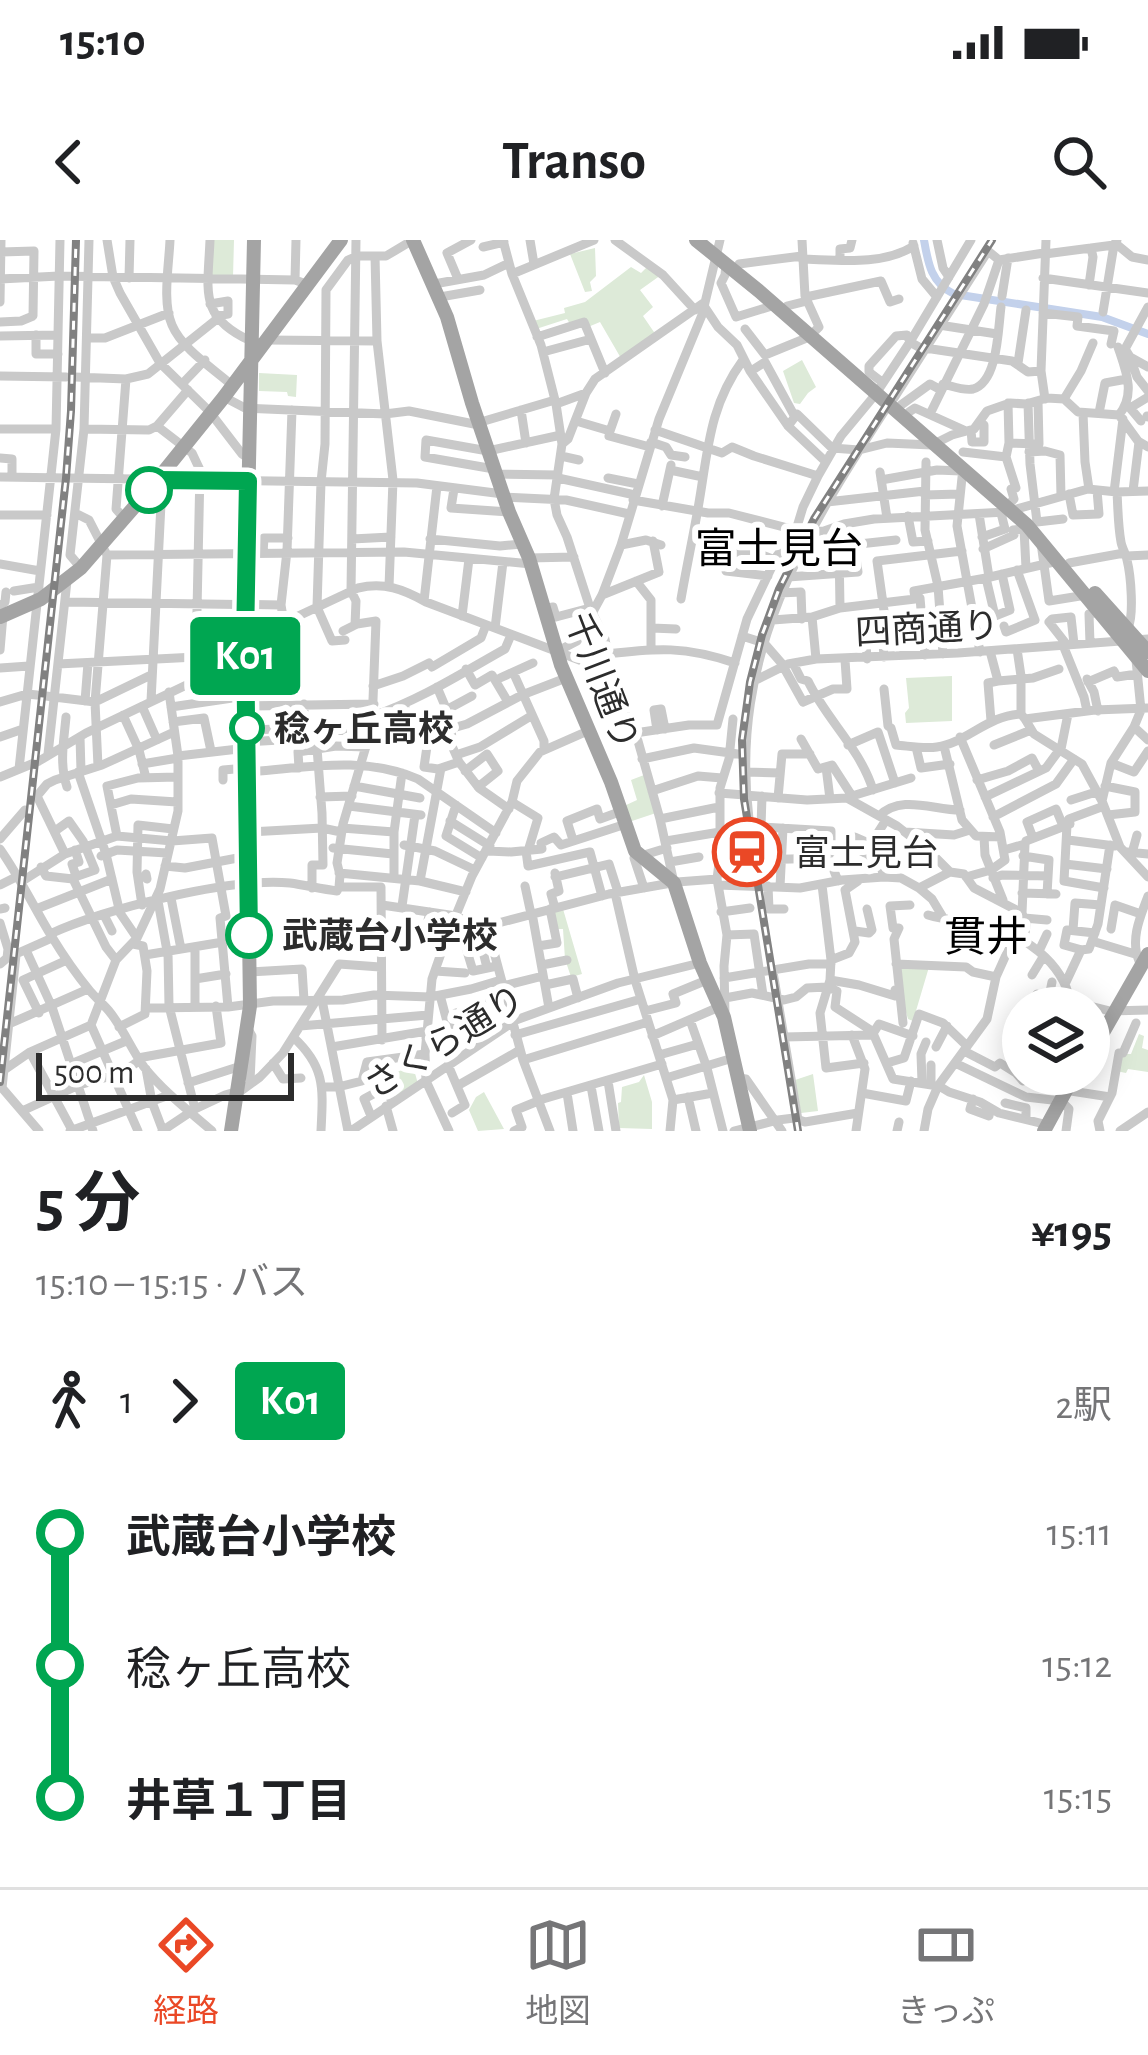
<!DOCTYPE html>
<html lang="ja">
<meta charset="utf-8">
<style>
:root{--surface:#fff;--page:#f2f2f2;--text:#202124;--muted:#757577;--line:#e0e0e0;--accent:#ea4826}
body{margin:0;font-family:"Alegreya Sans","Noto Sans JP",sans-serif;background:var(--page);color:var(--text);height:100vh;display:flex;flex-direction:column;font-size:45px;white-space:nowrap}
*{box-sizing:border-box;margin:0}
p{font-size:39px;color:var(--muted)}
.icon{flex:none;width:66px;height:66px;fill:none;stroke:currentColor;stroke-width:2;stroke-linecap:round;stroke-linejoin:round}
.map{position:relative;height:891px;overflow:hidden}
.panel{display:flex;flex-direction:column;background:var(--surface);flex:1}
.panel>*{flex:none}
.badge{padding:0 24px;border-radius:9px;font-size:42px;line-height:78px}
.tools{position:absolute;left:1002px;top:747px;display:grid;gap:24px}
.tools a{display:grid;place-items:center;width:108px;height:108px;border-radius:50%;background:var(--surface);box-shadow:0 6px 30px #0003;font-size:60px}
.scale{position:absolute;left:36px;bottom:30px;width:258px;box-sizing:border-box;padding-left:12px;border:6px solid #2c2c2c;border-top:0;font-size:33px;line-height:42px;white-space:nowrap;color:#2c2c2c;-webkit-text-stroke:9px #fff;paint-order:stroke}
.map>.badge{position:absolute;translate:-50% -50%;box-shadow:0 0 0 6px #fff}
.legs{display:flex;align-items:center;gap:18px;height:132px;padding:0 36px;font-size:39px}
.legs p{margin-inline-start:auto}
.head{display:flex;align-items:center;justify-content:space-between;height:204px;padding:0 36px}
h1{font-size:66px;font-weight:700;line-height:90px}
ul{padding:0 36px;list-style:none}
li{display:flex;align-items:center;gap:42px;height:132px;font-size:45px}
li i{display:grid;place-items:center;width:18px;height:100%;margin:0 15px;background:currentColor}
li i::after{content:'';width:30px;height:30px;margin:-15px;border:9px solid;border-radius:50%;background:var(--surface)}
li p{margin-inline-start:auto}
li:first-child i{background:linear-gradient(#0000 50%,currentColor 0)}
li:last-child i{background:linear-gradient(currentColor 50%,#0000 0)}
.status{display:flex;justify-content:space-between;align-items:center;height:84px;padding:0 60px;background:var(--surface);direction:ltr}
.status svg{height:33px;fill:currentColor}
header{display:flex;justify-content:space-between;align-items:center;height:156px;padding:0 36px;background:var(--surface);font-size:54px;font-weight:700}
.dock{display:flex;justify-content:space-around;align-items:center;height:168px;border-top:3px solid var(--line);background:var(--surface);font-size:33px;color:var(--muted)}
.dock a{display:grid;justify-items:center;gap:6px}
.dock .selected{color:var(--accent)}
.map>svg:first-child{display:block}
.green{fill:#ddead8}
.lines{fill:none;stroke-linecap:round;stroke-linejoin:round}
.river{stroke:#c3d1eb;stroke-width:8}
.minor{stroke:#c9c9c9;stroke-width:9}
.major{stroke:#a4a4a4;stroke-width:14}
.rail-casing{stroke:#818181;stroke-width:8}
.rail{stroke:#fff;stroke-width:3;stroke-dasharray:9;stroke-linecap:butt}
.line-1-casing{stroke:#fff;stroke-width:27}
.line-1{stroke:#00a651;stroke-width:18}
.stop-1-dot{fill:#fff;stroke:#00a651;stroke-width:6}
.labels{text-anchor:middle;stroke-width:12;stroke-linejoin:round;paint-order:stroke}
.street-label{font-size:36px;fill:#2c2c2c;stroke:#fff}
.stop-label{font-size:36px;font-weight:bold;fill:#2c2c2c;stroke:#fff;text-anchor:start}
.poi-label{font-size:36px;fill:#2c2c2c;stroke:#fff;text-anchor:start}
.quarter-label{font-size:42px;fill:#000;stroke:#fff}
</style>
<div class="status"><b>15:10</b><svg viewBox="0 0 49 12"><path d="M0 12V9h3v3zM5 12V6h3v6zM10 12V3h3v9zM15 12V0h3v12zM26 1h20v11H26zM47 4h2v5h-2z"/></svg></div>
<header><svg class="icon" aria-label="back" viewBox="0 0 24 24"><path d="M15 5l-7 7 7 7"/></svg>Transo<svg class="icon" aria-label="search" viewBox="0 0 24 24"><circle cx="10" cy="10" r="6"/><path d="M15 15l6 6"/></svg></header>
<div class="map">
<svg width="1148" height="891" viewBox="0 0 1148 891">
<rect width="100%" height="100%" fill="#fff"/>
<path class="green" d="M212 0H234L233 37H212Z
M595 8 596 36 590 42 592 51 585 52 570 14Z
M648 26 661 35 640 50 653 67 643 76 656 95 622 120 600 82 588 87 570 84 567 79 536 89 533 81 565 73 564 68 585 62 631 27 641 33Z
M802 120 816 147 808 153 800 164 794 163 783 131Z
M259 133 297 135 296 157 288 156 287 152 259 151Z
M952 436V481L906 483 905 473 909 468 906 438Z
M644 535 656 573 629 582 624 566 637 560 631 540Z
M563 669 582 734 571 737 565 719 563 689H555L554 672Z
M901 726 929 727 913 781 908 779 902 758Z
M1139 794 1144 796 1142 808 1148 810V832L1128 829 1126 833 1116 831 1119 814H1131Z
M413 826 418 844 393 860 383 837Z
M813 834 818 871 801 873 795 840Z
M644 835 652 862V889L619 888 618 863 621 862 622 847 639 842Z
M484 852 504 889 478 891 469 870 476 857Z"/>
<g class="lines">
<path class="river" d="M924 0C928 23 931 43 954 54L1102 77 1148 94"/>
<path class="minor" d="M107 0 113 37 120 53 160 123 209 171 242 214 248 218
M170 0C169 25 162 62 172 85 182 109 214 129 233 146
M210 0C208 51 198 77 251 101
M503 0 512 34 541 105 556 164 562 204 554 259 557 275 567 297 590 368 605 399 614 449 638 501 660 579 674 643
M530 0 534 24
M615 0 663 35 695 70
M937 0 943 28 949 37
M913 3 922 39 937 57
M1115 3 1132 17 1148 20
M483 7 504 2
M1045 14 1114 5 1117 0
M375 16 377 101 393 240 389 347
M802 19C838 20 882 26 914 6
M840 20V9L850 8 852 0
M726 23 725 35 721 43 736 77 775 65
M739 24 802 16
M512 34 594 0
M129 38 130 0
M1043 38 1148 53
M0 39 59 36 295 40 309 45
M458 39 447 13 471 0
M295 40 296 0
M434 44 484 35 509 23
M1089 45 1093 17 1091 8
M1002 56 1008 18
M440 57 480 50
M806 57 881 41 890 62 899 59
M0 62 1 0
M210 64 228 61V74L216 76
M704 66 718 87 737 105 750 131 788 186 826 222
M787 66 807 61
M1148 67 1125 109 1130 117 1148 127
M1103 72 1114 5
M1043 73 1078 77 1077 86 1114 91 1111 104
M0 82 21 81 33 76 34 11 1 12
M939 85 997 94
M745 89 765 115 809 97 819 87 805 56 802 0
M36 95V114H58
M0 96 58 95
M537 97 584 82 605 133
M87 98H105L169 73
M266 100 377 101
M1118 107C1126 131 1136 154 1119 175
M925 108 1012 121 1028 132 1041 131
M543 112 591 99
M1130 117 1137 137 1148 151
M1018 123 1026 70
M751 131 765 122 795 177
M0 136 66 137
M75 137 126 139 148 134 217 79
M882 142 869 132V126L896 96 907 95 910 102 924 110
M182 144 205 120
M943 144C952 146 964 151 973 149 998 142 998 89 1001 67
M224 157 245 168 385 174 409 171 474 184 555 160
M894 158 988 11 999 20 1044 13
M1045 159 1041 131 1046 0
M1064 159 1081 131 1093 103
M1008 163 1009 203 1006 217 1016 248 1011 249 1014 259 1012 261
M1028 163 1030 224 1037 282 1063 279
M556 164 586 153
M901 165 930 144 941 150
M521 170 526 203
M909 172 915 168 966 191
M1083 173 1085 222 1089 249
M1099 173 1105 143 1127 139
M930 174 984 64 999 20
M1147 176 1148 177
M576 181 610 191 616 174
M1141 181 1130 168 1148 157
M157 186 192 213 200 230 196 417 198 438
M788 186 797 174 832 208 859 210 887 203 932 205 952 195 974 189 987 171 1010 163 1026 164 1047 158 1064 159 1078 172 1119 175 1138 201 1148 207
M0 189H56
M84 189 149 190 157 186 188 150
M655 190 722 213 732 207 754 216 818 236
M971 190 972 202H984V185H978
M610 191 609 196 650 207
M651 202 666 207 671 215 685 217
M1009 203 1039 204 1038 161
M562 204 568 199 586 153 595 139 705 62
M963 212 1006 217
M1029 212 1045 211 1060 215 1061 256
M561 216 579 220
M0 218 12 219V237
M926 222 925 290 938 346 943 414
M963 228 957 286 980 412
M494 229 425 217 426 200 488 211 561 195
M670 230 703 237
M880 232 887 278
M496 234 558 235
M0 237 417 243 503 254
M558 238 635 255
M608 238 638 244
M881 240 937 230 961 231
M454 249 451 268 509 272
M149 250 159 257 161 264 151 461
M1133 251 1139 202
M1114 252 1123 179
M1117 252C1118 269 1118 286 1121 302 1122 308 1126 314 1127 320 1131 336 1134 375 1128 388
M1069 254 1073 275 1099 274 1097 250
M925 255 959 254
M504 257 566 260 629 274
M633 260 708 273H729L803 292 824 291 844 284 874 279 1006 272 1088 249 1117 252 1148 251
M827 262 925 251
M662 266 671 225
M75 273 89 280 107 315 95 462 98 526
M979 274 989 337
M0 275H47
M908 276 913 302 928 301
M124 278 116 269 126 139
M835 287 839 306 840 368
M982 297 1005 289 1001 273
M352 299 391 297
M430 299 500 306 522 304
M1041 303 1049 361 1080 356
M621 305 646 300 661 305
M850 305 896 300
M983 309 1014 295 1013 290 1024 289 1026 328
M263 313 264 298H288
M107 315 404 312 531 324
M1127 316 1148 315
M529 318 574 317
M796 319 811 320 810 301 807 298
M1069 323 1124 313
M0 324 40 331
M81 328 70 315 84 189 89 0
M768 336 726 331 729 312 762 315 775 320
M788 337 858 332 854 304
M986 338 995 376 1010 370 1002 334
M636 341 651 360V408
M14 351 39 347
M780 353 801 352 802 379
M602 355 659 332 653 301
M681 359C686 330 692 302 697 274 708 216 707 169 743 120
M915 359 920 358 925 415
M424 361 437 246
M66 362 281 365
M0 366 5 362 6 352
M543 369 553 367 556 377 590 368
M462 376 469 319
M812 377 816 419
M773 380 812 377 840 368 915 359 914 351 986 338 1058 321
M922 382 886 385 877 321 962 311
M284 383 281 365 287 311 292 170
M355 385 356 361 351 351 356 0
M1004 386 1006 392 1035 380 1017 330
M495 388 503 322
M652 388 676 389
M742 396 764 403 784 426
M345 400 332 401 317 367 321 242 325 204 326 50 348 20 357 16H386L413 0
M1090 403 1089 374 1100 372
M1063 405 1084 457 1087 471
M1067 405 1049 382 1052 379 1071 377 1074 404
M1017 409 1021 436V474
M0 410 3 375
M990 411 998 441 988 443 991 481
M556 412 577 401 602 355 621 305 659 179 702 75 720 0
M607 414C657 408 685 406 735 423
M867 419 866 403H883L884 417
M793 423 801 439 808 441C826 479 860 508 873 550
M58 424 196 417 245 401 358 348C384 342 403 349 426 362L611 432
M783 426 803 462 833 449H847L845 420
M0 428 29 426
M466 429 475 445 492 435 508 462
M513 432 544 501V509
M500 438 533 423
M1087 439 1094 452 1098 471
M998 441 1033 438 1059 429
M752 442 788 424 816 419 958 413 1148 399
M1088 442 1114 431 1117 437 1137 434
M373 446 403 436 429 423 432 427 481 398 486 385
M437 447 451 480 452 506 459 522 479 548 509 569
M884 449 888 486 891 488 896 505C909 506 924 509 937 507 966 503 988 475 1021 474L1025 479 1095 470 1148 468
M46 456 95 462 151 435
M85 461 88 423
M0 462 27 454 37 455
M289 464 291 484H304V464
M142 466 157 500
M246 466 374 464
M171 467 246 456
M448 469 472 456
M123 475 139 510 146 538
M373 476C420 460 462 433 505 409L511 395
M66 477C64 500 59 524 67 547
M1025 479 1034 494 1082 524 1102 561 1120 607 1148 637
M173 482 204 478 211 511
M372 486 410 492 411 481 404 465
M1134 487 1148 500
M247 490 280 489V500L247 502
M332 490 370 492
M657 490 654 470 661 469 665 489
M635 493 689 485H717L747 379 777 316 796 290 803 267 818 236 841 196 875 155 910 102 971 0
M0 497 23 489
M80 497 81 531
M960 497 1000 592 1005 620 991 630 966 637
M801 499 818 529 832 525 852 556 849 559
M848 505 878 492 895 543
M994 505 1031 490
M944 506 962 580 976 596 1001 597
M916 507 921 528 950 524
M1061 509 1068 474
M48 514 67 341
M456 515 480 507 531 476
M178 516 247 508
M642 519 694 508 745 515
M459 522 438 529 424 527 430 486 453 488 467 484 522 455 566 438
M1111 523 1134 532 1148 511
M142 524 178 518
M826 527 830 559
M299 528 298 512 336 506 366 507
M19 529 56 189 60 0
M465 531 487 514 498 531 478 547
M78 532 106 614 120 673 137 698
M247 532C305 528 363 515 418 539L496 593
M745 532 780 533
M0 537 39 521 86 493 245 417
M223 540V530L247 528
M977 540 1008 531 1032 518 1039 531
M354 546 420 558
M1105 546 1135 552V572L1108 575
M652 551 698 536 722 538
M719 553 807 560 847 558 897 586 928 610 950 632 964 634 974 648 1022 673
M852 556 911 538
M320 557 352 556
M985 557 1046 528 1060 509
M778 558 782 514H810
M1071 560 1096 552
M1102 561 1111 523 1134 487 1141 470 1136 420
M512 562 538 578 528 611
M111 565 131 559 177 562
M456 565 446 596 482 618
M349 566 421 575
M879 576C901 554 933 570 960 570
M993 577 1056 544 1074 519
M660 579 719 567
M450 581 490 606
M1067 585 1064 641 1104 648
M761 587 831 591V612
M342 588 394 592
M757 589 750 586 749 579C729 415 803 296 889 164
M55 591 69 581 83 601 95 630 72 638
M248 592 322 588 341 592
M905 592 954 595 970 590
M117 596 107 546 138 538 177 537
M984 597 985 615 1003 660
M1033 598 1027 582 1056 569 1063 586
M0 599 25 570
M573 600 567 581 597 569 600 579 622 571
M1068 600 1115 606
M666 601 720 592
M404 605 435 611 475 630
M333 608 393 614
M0 609C21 639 33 666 52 697 63 715 76 734 90 751 96 758 103 764 109 771 123 788 131 809 144 827 164 852 188 870 212 891
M75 610 79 622 72 624 76 636
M1004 610 1025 604 1026 601 1070 584 1069 579 1104 566
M488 611 511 612 542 609 541 603 554 597 561 605 626 584
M526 611 528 626 590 612 602 656
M1127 612 1148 614
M865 613 855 608V597L871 604
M1132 613 1137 595
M65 614 37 556 47 544 55 540 102 525 174 492
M101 616 117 610 167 613
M1023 616 1049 620 1047 654
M756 620 829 618 838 641
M670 622 699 617
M1065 624 1107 629
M165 626 185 628 248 616
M41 627 46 636 73 639 106 707 116 720
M339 633 420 641 466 652
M555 633 559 651 551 654 555 668
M146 634 147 639
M555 637 609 624 618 652
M884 637 880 624 865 613 886 580
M394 638V592L402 533
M993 638 1002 635 1048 636
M24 640 65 614 117 596 172 601 212 598 226 676 220 678 228 767
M420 641 441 528
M0 645 18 636
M718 645 800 648 842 640 884 637 901 638 919 648 932 659 944 679
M822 645 831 720 830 740 820 773 826 828 864 823
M525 646 531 674
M760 646 756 620 757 591 761 587 762 556
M768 646 769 669H784
M339 647 340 635 337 623 343 584 372 486 376 381 357 384 343 391
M780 647 783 588
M312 648V625H323L322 573 317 508
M644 648 634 618 667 608
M919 648 950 632
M615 653 635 740 673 860 670 891
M1022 653 1056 654
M171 658 181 709
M158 661 167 711
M142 665 137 632 138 585 173 589
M382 665 456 676 487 686 609 654 677 642 717 639
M402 666 415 575
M0 669 5 668
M36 669 112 639
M721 672 750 668
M532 673 549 768
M104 675 112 691
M928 675C946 681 965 680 983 684 1022 693 1063 722 1070 761L1110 771 1148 770
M1024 678 1047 680
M472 682 464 701 473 731 497 726
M0 683 8 709 7 718
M487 686 523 820 550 891
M1111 689 1115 665 1141 674
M1073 690 1075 663 1101 665
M855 691 869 693 872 690 867 669
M468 692 480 699 487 728
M50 694C103 669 233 637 290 643 305 645 321 649 337 651L339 647H381L382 800
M379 694 424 696 430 672
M727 695 754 694 763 755
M1092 701 1135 714
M1024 702 1026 685 1022 673 1025 604
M538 706 557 703 550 669
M26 710 52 767 93 891
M1082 710 1064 705 1067 690 1095 693
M1039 711 1047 694
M168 712 169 766 195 869
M16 715 2 848 39 891
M145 715 223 702
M831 720 849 713 855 702 845 650 858 641
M1139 721C1130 700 1140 677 1148 656
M0 724 7 718 52 698
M896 724 966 727 973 732 996 737
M542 725 567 720
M435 731 465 733
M250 732 302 729 304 760
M773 732 798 880
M1032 735 1043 717
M724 738 809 724H831
M195 739 226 734
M830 740 859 745 895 756V750
M1066 742 1081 710 1089 709 1098 684 1110 605
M545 745 573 739 578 758
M503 746 543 736
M828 747 837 751 835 767 872 791 893 839 938 846
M440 755 449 789
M430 757 471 749 501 740
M1049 757 1052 742
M725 758 752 753 784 760 796 757 807 748 827 747
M322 760 348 891
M195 766V707
M146 768 228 767 273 761 343 760 374 755 430 757
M1029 768 1037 754
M645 771 676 763 673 754 707 740
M39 773 23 740 67 720
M725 775 724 726 727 695 717 639 720 615V548L729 519 733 479
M1023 779 1010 809 1023 819
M690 780 707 828 723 891
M903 783 894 699 899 688H893L890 666 910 665
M9 784 88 749
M91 785 138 891
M300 786 428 775
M119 787 145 774 147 731 143 706 133 704
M248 789 252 796 250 842
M515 795 641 759
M852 795 865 829 856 891
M652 796 719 767
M293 797C326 827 323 849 321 891
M784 797 872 795 879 784 913 796
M426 798 459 785 456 773 506 757
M332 807 427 791
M936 807 947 786
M964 811 995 827 1000 823 1016 833 1023 841
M30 812 72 890
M659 815 698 804
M138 818 221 803 216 766
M523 820 648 782
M273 823 283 839 301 838
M887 823 904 818 919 774 943 783 967 806
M955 823 1026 857 1061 861
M71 824 126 801
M448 825 465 865 452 873
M146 829 152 862 163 891
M4 830 30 812 91 785 116 720 137 698 160 649 178 571V516L169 452
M666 838 733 818
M738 838 746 839 782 891
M608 841 616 891
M922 842 921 814 926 802
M188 843 241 826
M931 844V825
M457 846 520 810
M591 846 599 891
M939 846 949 852 980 862 999 873 1048 885
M323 847H338L362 841 367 822 425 814
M1071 851 1110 857
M567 853 573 891
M862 853 906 861 911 841
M688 857 696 891
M973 859 970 869 989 876
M673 860 713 853
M1005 863 1026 868V879
M1064 864 1069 869 1066 891
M386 866 393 891
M22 871 79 845 122 833 140 820
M371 876 364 859 386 847 392 862
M70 891 169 855
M162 891 195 869 225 855 242 850 260 837 283 813 339 724 380 727
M351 891 516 780 618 743 700 723
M449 891 426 841 425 814 432 739 445 702 472 636 512 562 517 541 540 512 590 490
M514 891 522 887 516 870 543 859 662 824
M734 891 778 880 794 878 805 882 858 873
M897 891 899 882
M924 891 928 869 938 846 987 779 996 737 1014 697
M1100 891 1098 881 1112 853 1119 813H1123L1136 783
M1120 891 1148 872"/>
<path class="major" d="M413 0 447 77 472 163 509 272 529 318 561 425 611 542 635 611 674 643 700 723 724 777 750 891
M696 0 759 51 1027 285 1148 431
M1095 353 1148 412
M0 377 41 359 81 328 149 250 224 157 341 0
M1089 817 1148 714
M231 891 250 766 245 401 254 0
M1044 891 1075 834"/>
<g class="rail-casing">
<path id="rail" d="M0 842 66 238 71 171 76 0
M798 891 744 559 742 500 750 442 762 395 779 349 814 279 992 0"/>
</g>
<use href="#rail" class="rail"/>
</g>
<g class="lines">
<g class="line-1-casing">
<path id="line-1" d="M149 250 158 240 248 241 245 401 249 695"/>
</g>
<use href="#line-1" class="line-1"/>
</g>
<defs>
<g id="station-ring" transform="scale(3.45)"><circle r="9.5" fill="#fff" stroke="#ea4826" stroke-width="1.5"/><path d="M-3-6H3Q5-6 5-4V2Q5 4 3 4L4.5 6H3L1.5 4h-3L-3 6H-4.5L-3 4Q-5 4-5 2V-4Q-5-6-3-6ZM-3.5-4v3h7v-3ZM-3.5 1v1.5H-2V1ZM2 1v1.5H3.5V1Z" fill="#ea4826"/></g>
</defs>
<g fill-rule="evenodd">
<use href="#station-ring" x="747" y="612"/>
</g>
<g class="stop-1-dot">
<circle cx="149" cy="250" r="21"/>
<circle cx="247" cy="488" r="15"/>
<circle cx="249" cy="695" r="21"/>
</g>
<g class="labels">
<g class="street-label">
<text transform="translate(927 388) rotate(-3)" y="13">四商通り</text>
<text transform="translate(603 441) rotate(69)" y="13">千川通り</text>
<text transform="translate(444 801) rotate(-32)" y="13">さくら通り</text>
</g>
<g class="stop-label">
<text x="274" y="501">稔ヶ丘高校</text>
<text x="282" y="708">武蔵台小学校</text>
</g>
<g class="poi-label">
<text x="794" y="625">富士見台</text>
</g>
<g class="quarter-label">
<text x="779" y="323">富士見台</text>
<text x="986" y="711">貫井</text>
</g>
</g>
</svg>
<div class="tools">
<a><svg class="icon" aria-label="layers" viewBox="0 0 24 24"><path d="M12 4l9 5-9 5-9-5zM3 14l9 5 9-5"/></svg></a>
</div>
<div class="scale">500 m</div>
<b class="badge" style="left:245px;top:416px;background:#00a651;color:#fff">K01</b>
</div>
<section class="panel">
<div class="head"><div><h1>5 分</h1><p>15:10 – 15:15 · バス</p></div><b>¥195</b></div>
<div class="legs"><svg class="icon" aria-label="walk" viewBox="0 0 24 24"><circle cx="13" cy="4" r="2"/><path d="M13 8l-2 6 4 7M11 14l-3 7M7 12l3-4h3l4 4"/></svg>1<svg class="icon" aria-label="forward" viewBox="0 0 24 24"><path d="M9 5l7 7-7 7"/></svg><b class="badge" style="background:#00a651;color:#fff">K01</b><p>2駅</p></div>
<ul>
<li><i style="color:#00a651"></i><b>武蔵台小学校</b><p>15:11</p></li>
<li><i style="color:#00a651"></i><span>稔ヶ丘高校</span><p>15:12</p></li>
<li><i style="color:#00a651"></i><b>井草１丁目</b><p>15:15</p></li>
</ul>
</section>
<nav class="dock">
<a class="selected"><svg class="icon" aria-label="directions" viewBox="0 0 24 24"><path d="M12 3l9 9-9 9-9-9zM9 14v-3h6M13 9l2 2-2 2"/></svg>経路</a>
<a><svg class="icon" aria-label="map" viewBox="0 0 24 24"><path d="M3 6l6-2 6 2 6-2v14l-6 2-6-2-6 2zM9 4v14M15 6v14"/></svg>地図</a>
<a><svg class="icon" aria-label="tickets" viewBox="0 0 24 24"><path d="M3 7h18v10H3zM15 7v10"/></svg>きっぷ</a>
</nav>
